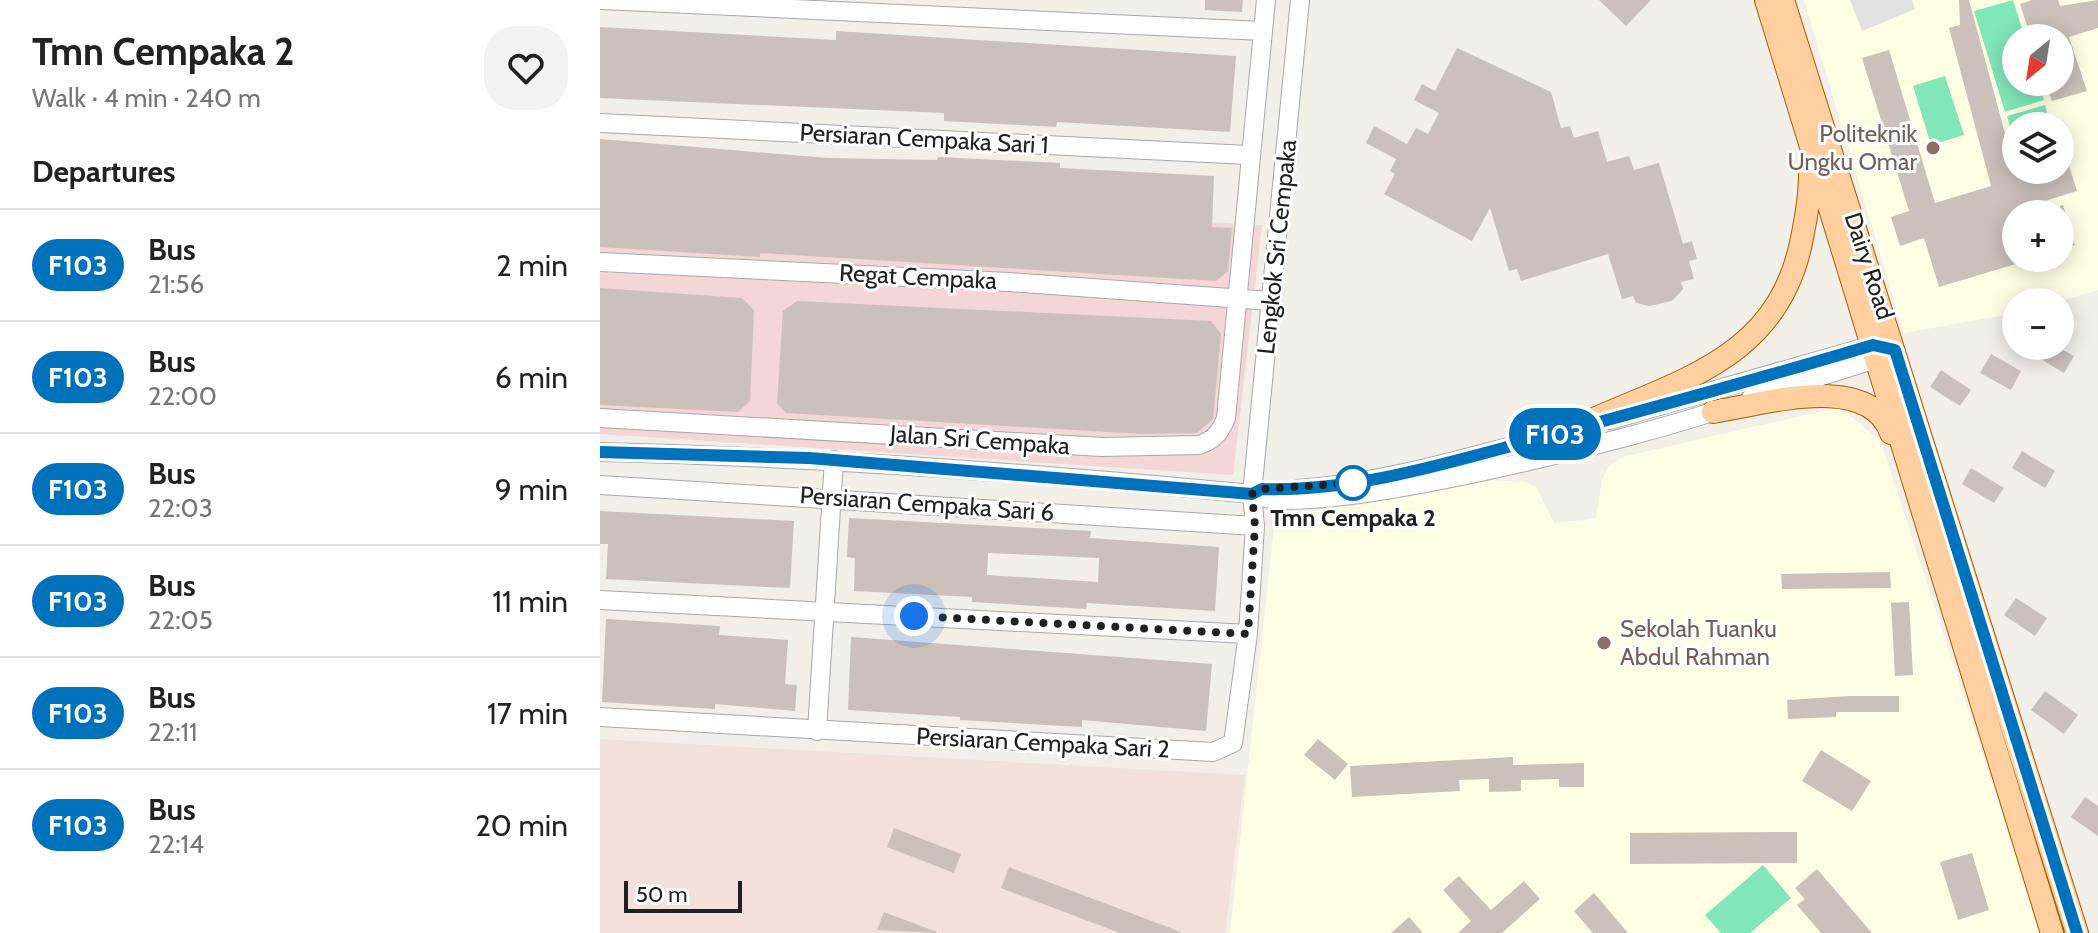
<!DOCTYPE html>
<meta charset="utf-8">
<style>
:root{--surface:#fff;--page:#f2f2f2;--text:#222;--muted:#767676;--line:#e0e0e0}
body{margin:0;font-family:Cabin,sans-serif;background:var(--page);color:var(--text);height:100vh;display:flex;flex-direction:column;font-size:30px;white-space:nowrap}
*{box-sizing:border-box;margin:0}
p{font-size:26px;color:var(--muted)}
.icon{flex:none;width:44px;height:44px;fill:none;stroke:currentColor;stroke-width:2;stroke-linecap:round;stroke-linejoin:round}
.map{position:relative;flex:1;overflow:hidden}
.side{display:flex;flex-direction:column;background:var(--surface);width:600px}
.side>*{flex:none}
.badge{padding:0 16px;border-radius:26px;font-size:28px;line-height:52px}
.needle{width:52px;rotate:210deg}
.buttons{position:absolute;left:1402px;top:24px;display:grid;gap:16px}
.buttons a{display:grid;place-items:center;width:72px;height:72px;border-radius:50%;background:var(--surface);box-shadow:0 4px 20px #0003;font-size:40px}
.scale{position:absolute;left:24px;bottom:20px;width:118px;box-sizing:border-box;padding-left:8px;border:4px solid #212121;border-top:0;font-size:22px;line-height:28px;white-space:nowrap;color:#212121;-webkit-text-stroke:6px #fff;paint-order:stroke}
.you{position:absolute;width:40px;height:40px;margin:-20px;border:6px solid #fff;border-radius:50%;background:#1a73e8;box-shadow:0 0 0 12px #1a73e833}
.map>.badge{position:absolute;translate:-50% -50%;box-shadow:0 0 0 4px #fff}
h2{padding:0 32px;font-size:30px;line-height:72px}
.round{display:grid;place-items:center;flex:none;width:84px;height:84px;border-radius:32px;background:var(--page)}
.head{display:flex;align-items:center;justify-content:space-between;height:136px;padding:0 32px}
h1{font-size:38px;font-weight:700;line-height:60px}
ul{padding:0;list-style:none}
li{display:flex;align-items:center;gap:24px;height:112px;padding:0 32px;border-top:2px solid var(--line)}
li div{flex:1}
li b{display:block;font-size:30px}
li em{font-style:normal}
li .badge{min-width:88px;font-weight:700;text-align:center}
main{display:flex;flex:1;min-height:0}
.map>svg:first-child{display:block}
.commercial{fill:#f4d6d7}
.education{fill:#fffde4;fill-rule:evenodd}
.military{fill:#f4e0db}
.pitch{fill:#81e6b8}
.parking{fill:#e1e1e1}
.building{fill:#cbc0ba;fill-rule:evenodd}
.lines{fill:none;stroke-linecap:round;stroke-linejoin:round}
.minor-casing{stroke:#a8a8a8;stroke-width:20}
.major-casing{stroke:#9f5f00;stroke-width:24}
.minor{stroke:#fff;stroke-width:18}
.major{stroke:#ffcfa0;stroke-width:22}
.line-casing{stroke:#fff;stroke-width:18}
.line{stroke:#0072bc;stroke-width:12}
.walk{stroke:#212121;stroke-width:8;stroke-dasharray:0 14.4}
.education-dot{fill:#8d6e63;stroke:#fff;stroke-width:3}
.stop-dot{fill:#fff;stroke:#0072bc;stroke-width:4}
.labels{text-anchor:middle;stroke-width:6;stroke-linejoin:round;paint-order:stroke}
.education-label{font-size:24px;fill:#785e54;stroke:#fff;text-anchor:end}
.street-label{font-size:24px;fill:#212121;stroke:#fff}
.stop-label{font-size:24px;font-weight:bold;fill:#212121;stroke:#fff}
</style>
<main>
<section class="side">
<div class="head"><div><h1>Tmn Cempaka 2</h1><p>Walk · 4 min · 240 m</p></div><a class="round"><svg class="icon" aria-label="heart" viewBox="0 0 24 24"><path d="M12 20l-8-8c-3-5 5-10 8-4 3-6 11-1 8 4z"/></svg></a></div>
<h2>Departures</h2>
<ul>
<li><span class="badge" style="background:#0072bc;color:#fff">F103</span><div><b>Bus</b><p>21:56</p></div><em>2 min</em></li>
<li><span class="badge" style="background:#0072bc;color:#fff">F103</span><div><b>Bus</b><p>22:00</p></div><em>6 min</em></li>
<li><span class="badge" style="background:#0072bc;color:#fff">F103</span><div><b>Bus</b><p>22:03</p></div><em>9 min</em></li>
<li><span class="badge" style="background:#0072bc;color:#fff">F103</span><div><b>Bus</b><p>22:05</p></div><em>11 min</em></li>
<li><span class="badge" style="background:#0072bc;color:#fff">F103</span><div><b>Bus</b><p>22:11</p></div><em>17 min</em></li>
<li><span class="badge" style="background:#0072bc;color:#fff">F103</span><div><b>Bus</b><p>22:14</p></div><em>20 min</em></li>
</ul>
</section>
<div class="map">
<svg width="1498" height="933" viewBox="0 0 1498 933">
<rect width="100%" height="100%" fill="#f2eee8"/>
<path class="commercial" d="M0 189 662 225 633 475 0 434Z"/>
<path class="education" d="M1204 0H1498V290L1456 302H1416V313L1304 333ZM1416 38H1460V82H1416ZM1416 126H1460V170H1416ZM1416 214H1460V258H1416Z
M1240 407 1281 442 1441 933H630L675 518 891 480 925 482 936 487 954 523 992 519 996 518 1002 480 1009 466 1022 457Z"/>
<path class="military" d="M0 739 645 775 625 933H0Z"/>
<path class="pitch" d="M1413 0 1425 38H1416V82H1439L1444 100 1405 112 1374 11Z
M1345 76 1364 135 1331 145 1313 86Z
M1445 105 1451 126H1416V146L1407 116Z
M1163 865 1191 898 1150 933H1121L1105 915Z"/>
<path class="parking" d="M1250 0H1312L1315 9 1262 31Z"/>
<path class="building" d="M605 0H643L642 12 605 10Z
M999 0H1051L1026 26Z
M1359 0H1369L1417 178 1443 170H1460V147L1463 146 1477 191 1416 210V264L1339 287 1324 238 1300 246 1291 217 1309 211 1262 58 1289 50 1335 203 1391 186 1349 28 1360 25Z
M1432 0H1458L1460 6 1498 0V28L1469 37 1487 91 1452 101 1445 82H1460V38H1431L1420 4Z
M0 27 236 40V31L636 56 630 132 457 122 456 127 344 121V113L0 98Z
M857 48 951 92 961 128 970 126 974 138 998 131 1007 162 1029 156 1034 170 1059 163 1083 244 1092 241 1097 259 1089 261 1094 279 1081 282 1083 289 1072 301 1049 306 1036 303 1033 296 1022 299 1008 254 921 281 917 269 909 271 890 208 872 241 784 194 795 174 790 171 796 159 766 143 774 126 807 144 816 128 828 134 839 113 814 100 822 84 835 91Z
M0 139 228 158 337 160 338 157 460 163V168L614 176 612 227 632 228 628 271 616 281 160 253V257L0 247Z
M1463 205 1475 245 1460 250V206Z
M0 288 142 298 154 310 150 401 138 412 0 405Z
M197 301 611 321 621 334 613 419 597 433 542 434 186 413 177 403 183 311Z
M1419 346H1456L1474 356 1464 373Z
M1391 354 1421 371 1411 390 1380 373Z
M1341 370 1371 390 1360 406 1330 387Z
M1422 451 1455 471 1445 488 1412 468Z
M1371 468 1404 488 1394 503 1362 484Z
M0 511 194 521 190 588 6 579 8 544H0Z
M249 518 491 531 490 538 619 547 615 611 487 603 486 609 372 602V597L254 591 255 558 247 557ZM388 553 499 558 498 582 387 575Z
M1290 572 1291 588 1182 589 1181 574Z
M1416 598 1447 618 1435 636 1404 615Z
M1309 602 1313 675 1295 676 1291 603Z
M6 619 120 626 119 635 188 640 185 684 197 685 195 711 115 704V709L2 702Z
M251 637 612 664 606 731 482 720V727L360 720V717L248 710Z
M1445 691 1478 715 1464 734 1431 710Z
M1250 696H1299V712H1236V717L1188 719 1187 700Z
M718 739 748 764 735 780 704 755Z
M1221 750 1271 781 1252 811 1202 781Z
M913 757V765L984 763V787H959V779L921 780V791L889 792V779L859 780 860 791 752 797 750 766Z
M1485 797 1498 806V836L1471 817Z
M294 828 361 854 354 873 287 847Z
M1197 832V863L1030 864V833Z
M1372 853 1389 910 1358 920 1340 862Z
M409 867 581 932 580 933H520L401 888Z
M1217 869 1272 933H1221L1197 905 1205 899 1195 888Z
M859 876 891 910 924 881 940 899 902 933H858L871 921 843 890Z
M994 893 1028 933H993L974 911Z
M284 912 337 932V933L277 930Z
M809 917 823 933H791Z"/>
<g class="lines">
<g class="minor-casing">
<path id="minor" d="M2 0 663 31
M0 123 648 155
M0 262 409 282 671 301
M1151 398 1286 356
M0 418 502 447 599 445C614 440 620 433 626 418L666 0
M1010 420 1273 345 1285 348
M0 452C218 457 435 473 652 494 705 523 1054 434 1123 408
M0 485 655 526
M698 489C795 482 887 451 981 428
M0 600 648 634
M0 717 613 752 633 743 648 634 655 526 652 494 700 0
M217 731 234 460"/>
</g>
<g class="major-casing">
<path id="major" d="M1166 0 1452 933
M1183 0 1477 933
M1113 412C1161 405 1269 370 1291 433
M968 431C1068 382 1178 366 1202 238 1207 214 1211 190 1210 165"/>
</g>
<use href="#minor" class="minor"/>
<use href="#major" class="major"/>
</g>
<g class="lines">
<g class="line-casing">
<path id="line" d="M0 452 209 458 652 494 662 489C757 492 850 462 941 438 1052 408 1163 378 1273 345L1295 350 1477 933"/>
</g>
<use href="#line" class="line"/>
<path class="walk" d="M314 616 648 634 655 526 652 494 662 489 753 483"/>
</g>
<g class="education-dot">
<circle cx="1333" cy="148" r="8"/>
<circle cx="1004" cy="643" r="8"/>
</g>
<circle class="stop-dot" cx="753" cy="483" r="16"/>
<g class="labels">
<g class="education-label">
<text x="1317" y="142">Politeknik<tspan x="1317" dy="28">Ungku Omar</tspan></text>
<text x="1020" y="637" text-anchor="start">Sekolah Tuanku<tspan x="1020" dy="28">Abdul Rahman</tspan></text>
</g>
<g class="street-label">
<text transform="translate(324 139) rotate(3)" y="8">Persiaran Cempaka Sari 1</text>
<text transform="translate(677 247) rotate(-84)" y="8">Lengkok Sri Cempaka</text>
<text transform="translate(1269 266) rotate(72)" y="8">Dairy Road</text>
<text transform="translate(318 277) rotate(3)" y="8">Regat Cempaka</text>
<text transform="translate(380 440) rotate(4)" y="8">Jalan Sri Cempaka</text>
<text transform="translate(327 504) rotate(4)" y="8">Persiaran Cempaka Sari 6</text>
<text transform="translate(443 743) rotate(3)" y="8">Persiaran Cempaka Sari 2</text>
</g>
<g class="stop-label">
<text x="753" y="526">Tmn Cempaka 2</text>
</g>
</g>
</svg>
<div class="buttons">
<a><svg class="needle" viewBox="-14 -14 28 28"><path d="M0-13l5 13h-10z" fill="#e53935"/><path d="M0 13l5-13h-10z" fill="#767676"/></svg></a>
<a><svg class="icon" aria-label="layers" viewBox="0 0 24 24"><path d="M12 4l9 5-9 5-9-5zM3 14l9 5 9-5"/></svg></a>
<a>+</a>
<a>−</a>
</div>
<div class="scale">50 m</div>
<div class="you" style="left:314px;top:616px"></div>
<b class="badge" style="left:955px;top:434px;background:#0072bc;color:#fff">F103</b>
</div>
</main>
